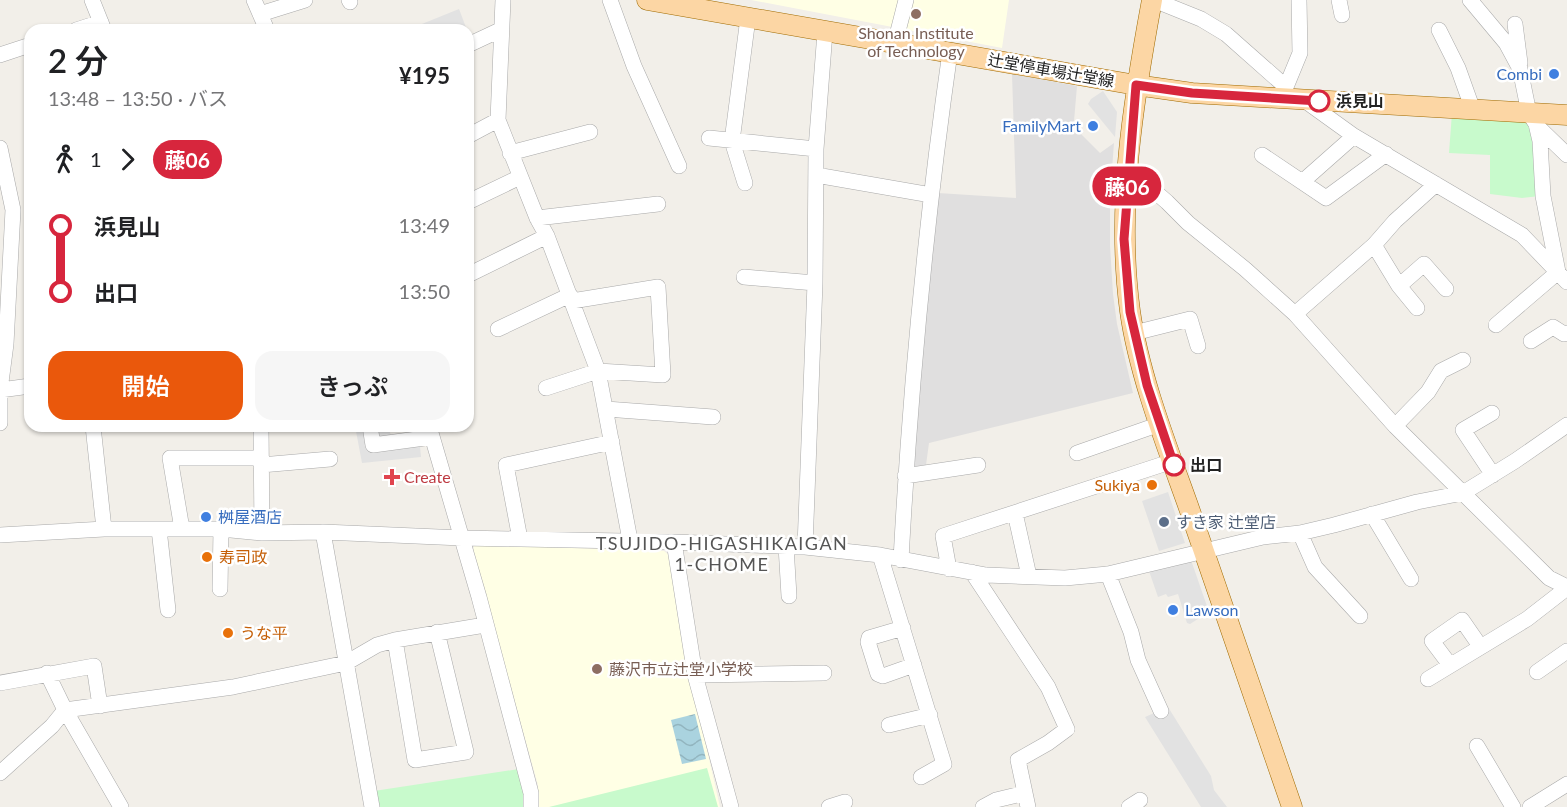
<!DOCTYPE html>
<html lang="ja">
<meta charset="utf-8">
<style>
:root{--surface:#fff;--page:#f6f6f6;--text:#202124;--muted:#757577;--accent:#ea580c}
body{margin:0;font-family:Lato,"Noto Sans JP",sans-serif;background:var(--page);color:var(--text);height:100vh;display:flex;flex-direction:column;font-size:22px;white-space:nowrap}
*{box-sizing:border-box;margin:0}
p{font-size:20px;color:var(--muted)}
.icon{flex:none;width:33px;height:33px;fill:none;stroke:currentColor;stroke-width:2;stroke-linecap:round;stroke-linejoin:round}
.map{position:relative;flex:1;overflow:hidden}
.details{position:absolute;left:24px;top:24px;width:450px;height:408px;display:flex;flex-direction:column;background:var(--surface);border-radius:18px;box-shadow:0 2px 4px #0004}
.details>*{flex:none}
.badge{padding:0 12px;border-radius:20px;font-size:21px;line-height:39px}
.map>.badge{position:absolute;translate:-50% -50%;box-shadow:0 0 0 3px #fff}
.legs{display:flex;align-items:center;gap:9px;height:66px;padding:0 24px;font-size:20px}
.legs p{margin-inline-start:auto}
.head{display:flex;align-items:center;justify-content:space-between;height:102px;padding:0 24px}
h1{font-size:33px;font-weight:600;line-height:45px}
.primary-button{display:flex;gap:12px;margin-top:auto;padding:12px 24px}
.primary-button a{flex:1;height:69px;border-radius:18px;background:var(--accent);color:#fff;font-size:24px;font-weight:600;line-height:69px;text-align:center}
.primary-button a+a{background:var(--page);color:var(--text)}
ul{padding:0 24px;list-style:none}
li{display:flex;align-items:center;gap:21px;height:66px;font-size:22px}
li i{display:grid;place-items:center;width:9px;height:100%;margin:0 8px;background:currentColor}
li i::after{content:'';width:15px;height:15px;margin:-8px;border:4px solid;border-radius:50%;background:var(--surface)}
li p{margin-inline-start:auto}
li:first-child i{background:linear-gradient(#0000 50%,currentColor 0)}
li:last-child i{background:linear-gradient(currentColor 50%,#0000 0)}
.map>svg:first-child{display:block}
.residential{fill:#e0dfdf}
.education{fill:#ffffe5}
.park{fill:#c8facc}
.parking{fill:#e2e2e2}
.water{fill:url(#water-waves)}
.lines{fill:none;stroke-linecap:round;stroke-linejoin:round}
.minor-casing{stroke:#a9a9a9;stroke-width:16}
.major-casing{stroke:#a06b00;stroke-width:21}
.minor{stroke:#fff;stroke-width:15}
.major{stroke:#fcd6a4;stroke-width:20}
.line-1-casing{stroke:#fff;stroke-width:14}
.line-1{stroke:#d7263d;stroke-width:9}
.education-dot{fill:#8d6e63;stroke:#fff;stroke-width:2}
.shop-dot{fill:#3f7fe0;stroke:#fff;stroke-width:2}
.stop-1-dot{fill:#fff;stroke:#d7263d;stroke-width:3}
.health-dot{fill:#e0444e;stroke:#fff;stroke-width:2}
.food-dot{fill:#e8710a;stroke:#fff;stroke-width:2}
.service-dot{fill:#5c6f8a;stroke:#fff;stroke-width:2}
.labels{text-anchor:middle;stroke-width:5;stroke-linejoin:round;paint-order:stroke}
.education-label{font-size:16px;fill:#785e54;stroke:#fff}
.street-label{font-size:16px;fill:#222;stroke:#fff}
.shop-label{font-size:16px;fill:#366cbe;stroke:#fff;text-anchor:end}
.stop-label{font-size:16px;font-weight:bold;fill:#222;stroke:#fff;text-anchor:start}
.health-label{font-size:16px;fill:#be3a42;stroke:#fff;text-anchor:start}
.food-label{font-size:16px;fill:#c56008;stroke:#fff;text-anchor:start}
.service-label{font-size:16px;fill:#4e5e75;stroke:#fff;text-anchor:start}
.neighbourhood-label{font-size:18px;letter-spacing:1.5px;fill:#555;stroke:#fff}
</style>
<div class="map">
<svg width="1567" height="807" viewBox="0 0 1567 807">
<defs>
<pattern id="water-waves" width="16" height="10" patternUnits="userSpaceOnUse" patternTransform="scale(1.5)"><rect width="16" height="10" fill="#aad3df"/><path d="M0 5q4-4 8 0t8 0" fill="none" stroke="#92b5bf"/></pattern>
</defs>
<rect width="100%" height="100%" fill="#f2efe9"/>
<path class="residential" d="M1012 74 1077 86 1074 121 1071 124 1100 153 1114 143 1110 196V246L1113 294 1117 324 1133 393 929 443 926 465 909 467 938 193 1016 198Z"/>
<path class="education" d="M751 0H1009L1002 48Z
M474 545 664 551 669 555 680 631 720 807H537L538 785 473 553Z"/>
<path class="park" d="M1452 113 1531 119 1540 196 1522 198 1490 194V155L1449 153Z
M707 768 718 807H549Z
M519 769 526 795 525 807H376L374 791Z"/>
<path class="parking" d="M459 9 467 30H407Z
M1103 91 1117 112 1115 137 1088 104 1091 99Z
M355 426H389L393 449 420 446 421 457 362 463Z
M1168 492 1185 543 1159 551 1142 501Z
M1191 560 1209 612 1190 624 1187 623 1178 594 1168 597 1166 594 1158 597 1149 571Z
M1168 707 1211 776 1214 790 1227 807H1201L1145 717Z"/>
<path class="water" d="M695 714 706 759 682 764 671 720Z"/>
<g class="lines">
<g class="minor-casing">
<path id="minor" d="M92 0 104 30
M254 0 267 30
M349 0 350 2
M503 0 498 120 537 218 547 236 598 371 630 540
M610 0 634 66 679 166
M1154 0 1201 19 1226 34 1286 87
M1339 0 1342 15
M1470 0 1506 43 1520 69 1529 113 1536 124 1540 141 1543 196 1558 272 1496 325
M260 14 305 0
M1515 24 1520 63
M76 30 101 22
M1439 30 1458 68 1473 110
M895 43 906 0
M468 45 500 30
M0 55 30 45
M1285 96 1286 87 1300 53 1299 0
M1304 100 1354 136 1522 235 1567 282
M1537 126 1567 155
M468 136 498 120
M709 138 816 149
M0 148 13 210 6 344 0 390V423
M510 153 590 132
M1262 155 1326 198 1386 154
M1129 169 1167 202 1188 223 1245 269 1295 314 1395 426 1549 578 1567 587
M816 175 931 195
M1302 182 1354 136
M745 183 732 141 748 18
M468 202 520 177
M537 218 658 204
M1374 245 1399 286 1417 308
M468 275 547 236
M744 277 815 283
M1399 286 1424 264 1446 289
M1295 314 1374 245 1395 221 1436 184
M498 329 570 295
M1134 333 1190 319 1198 346
M1531 341 1553 327 1564 334 1567 333
M546 388 598 371 663 375 658 287 572 301
M0 390 30 386
M606 409 713 417
M1492 413 1463 430 1493 475
M93 426 104 529
M261 426 262 533
M370 426 373 445 432 437
M429 426 479 597 531 793V807
M1395 426 1428 392 1441 371 1463 360
M1077 453 1160 424
M261 465 330 459
M905 476 978 465
M1015 513 1029 576
M1372 514 1411 579
M159 529 168 610
M182 529 170 458H261
M323 532 372 807
M1300 533 1315 567 1360 616
M0 535 104 529H221L262 533 323 532 462 538 674 542 805 547 880 555 986 575 1065 578 1108 574 1263 537 1300 533 1334 525 1417 502 1463 493 1515 461 1567 425
M520 539 506 465 612 442
M674 542 695 675 731 807
M786 546 789 596
M805 547 815 283 816 149 825 32
M880 555 944 764 921 777
M901 560C910 390 926 220 950 52
M949 569 943 536 1173 461
M972 572 1048 687 1067 729 1048 743 1018 760 1028 807
M1108 574 1131 632 1138 660 1161 711
M220 589 221 529
M903 628 869 638 868 642 878 674 883 676 914 665
M395 640 415 760 466 752 437 632
M1450 665 1432 641 1462 620 1480 646
M1537 672 1567 651
M47 673 65 710 121 807
M695 675 824 673
M1428 679 1527 619 1567 588
M0 683 94 666 100 706
M889 725 930 715
M1477 746 1513 807
M0 773 52 726 65 710 233 687 346 663 377 645 395 640 485 625
M829 807 845 802
M983 807 996 800 1025 793
M1129 807 1140 800
M1530 807 1567 784"/>
</g>
<g class="major-casing">
<path id="major" d="M647 0 1136 85 1192 93 1567 115
M1152 0C1133 102 1116 208 1130 311 1139 376 1168 449 1190 511 1224 610 1258 708 1292 807"/>
</g>
<use href="#minor" class="minor"/>
<use href="#major" class="major"/>
</g>
<g class="lines">
<g class="line-1-casing">
<path id="line-1" d="M1174 465 1147 385 1130 312 1124 239 1136 85 1192 93 1319 101"/>
</g>
<use href="#line-1" class="line-1"/>
</g>
<g class="education-dot">
<circle cx="916" cy="14" r="6"/>
<circle cx="597" cy="669" r="6"/>
</g>
<g class="shop-dot">
<circle cx="1554" cy="74" r="6"/>
<circle cx="1093" cy="126" r="6"/>
<circle cx="206" cy="517" r="6"/>
<circle cx="1173" cy="610" r="6"/>
</g>
<g class="stop-1-dot">
<circle cx="1319" cy="101" r="10"/>
<circle cx="1174" cy="465" r="10"/>
</g>
<path class="health-dot" d="M389 468h6v6h6v6h-6v6h-6v-6h-6v-6h6z"/>
<g class="food-dot">
<circle cx="1152" cy="485" r="6"/>
<circle cx="207" cy="557" r="6"/>
<circle cx="228" cy="633" r="6"/>
</g>
<circle class="service-dot" cx="1164" cy="522" r="6"/>
<g class="labels">
<g class="education-label">
<text x="916" y="39">Shonan Institute<tspan x="916" dy="18">of Technology</tspan></text>
<text x="609" y="675" text-anchor="start">藤沢市立辻堂小学校</text>
</g>
<g class="street-label">
<text transform="translate(1051 70) rotate(10)" y="6">辻堂停車場辻堂線</text>
</g>
<g class="shop-label">
<text x="1542" y="80">Combi</text>
<text x="1081" y="132">FamilyMart</text>
<text x="218" y="523" text-anchor="start">桝屋酒店</text>
<text x="1185" y="616" text-anchor="start">Lawson</text>
</g>
<g class="stop-label">
<text x="1336" y="107">浜見山</text>
<text x="1190" y="471">出口</text>
</g>
<g class="health-label">
<text x="404" y="483">Create</text>
</g>
<g class="food-label">
<text x="1140" y="491" text-anchor="end">Sukiya</text>
<text x="219" y="563">寿司政</text>
<text x="240" y="639">うな平</text>
</g>
<g class="service-label">
<text x="1176" y="528">すき家 辻堂店</text>
</g>
<g class="neighbourhood-label">
<text x="722" y="550">TSUJIDO-HIGASHIKAIGAN<tspan x="722" dy="21">1-CHOME</tspan></text>
</g>
</g>
</svg>
<b class="badge" style="left:1127px;top:186px;background:#d7263d;color:#fff">藤06</b>
<section class="details">
<div class="head"><div><h1>2 分</h1><p>13:48 – 13:50 · バス</p></div><b>¥195</b></div>
<div class="legs"><svg class="icon" aria-label="walk" viewBox="0 0 24 24"><circle cx="13" cy="4" r="2"/><path d="M13 8l-2 6 4 7M11 14l-3 7M7 12l3-4h3l4 4"/></svg>1<svg class="icon" aria-label="forward" viewBox="0 0 24 24"><path d="M9 5l7 7-7 7"/></svg><b class="badge" style="background:#d7263d;color:#fff">藤06</b></div>
<ul>
<li><i style="color:#d7263d"></i><b>浜見山</b><p>13:49</p></li>
<li><i style="color:#d7263d"></i><b>出口</b><p>13:50</p></li>
</ul>
<div class="primary-button"><a>開始</a><a>きっぷ</a></div>
</section>
</div>
